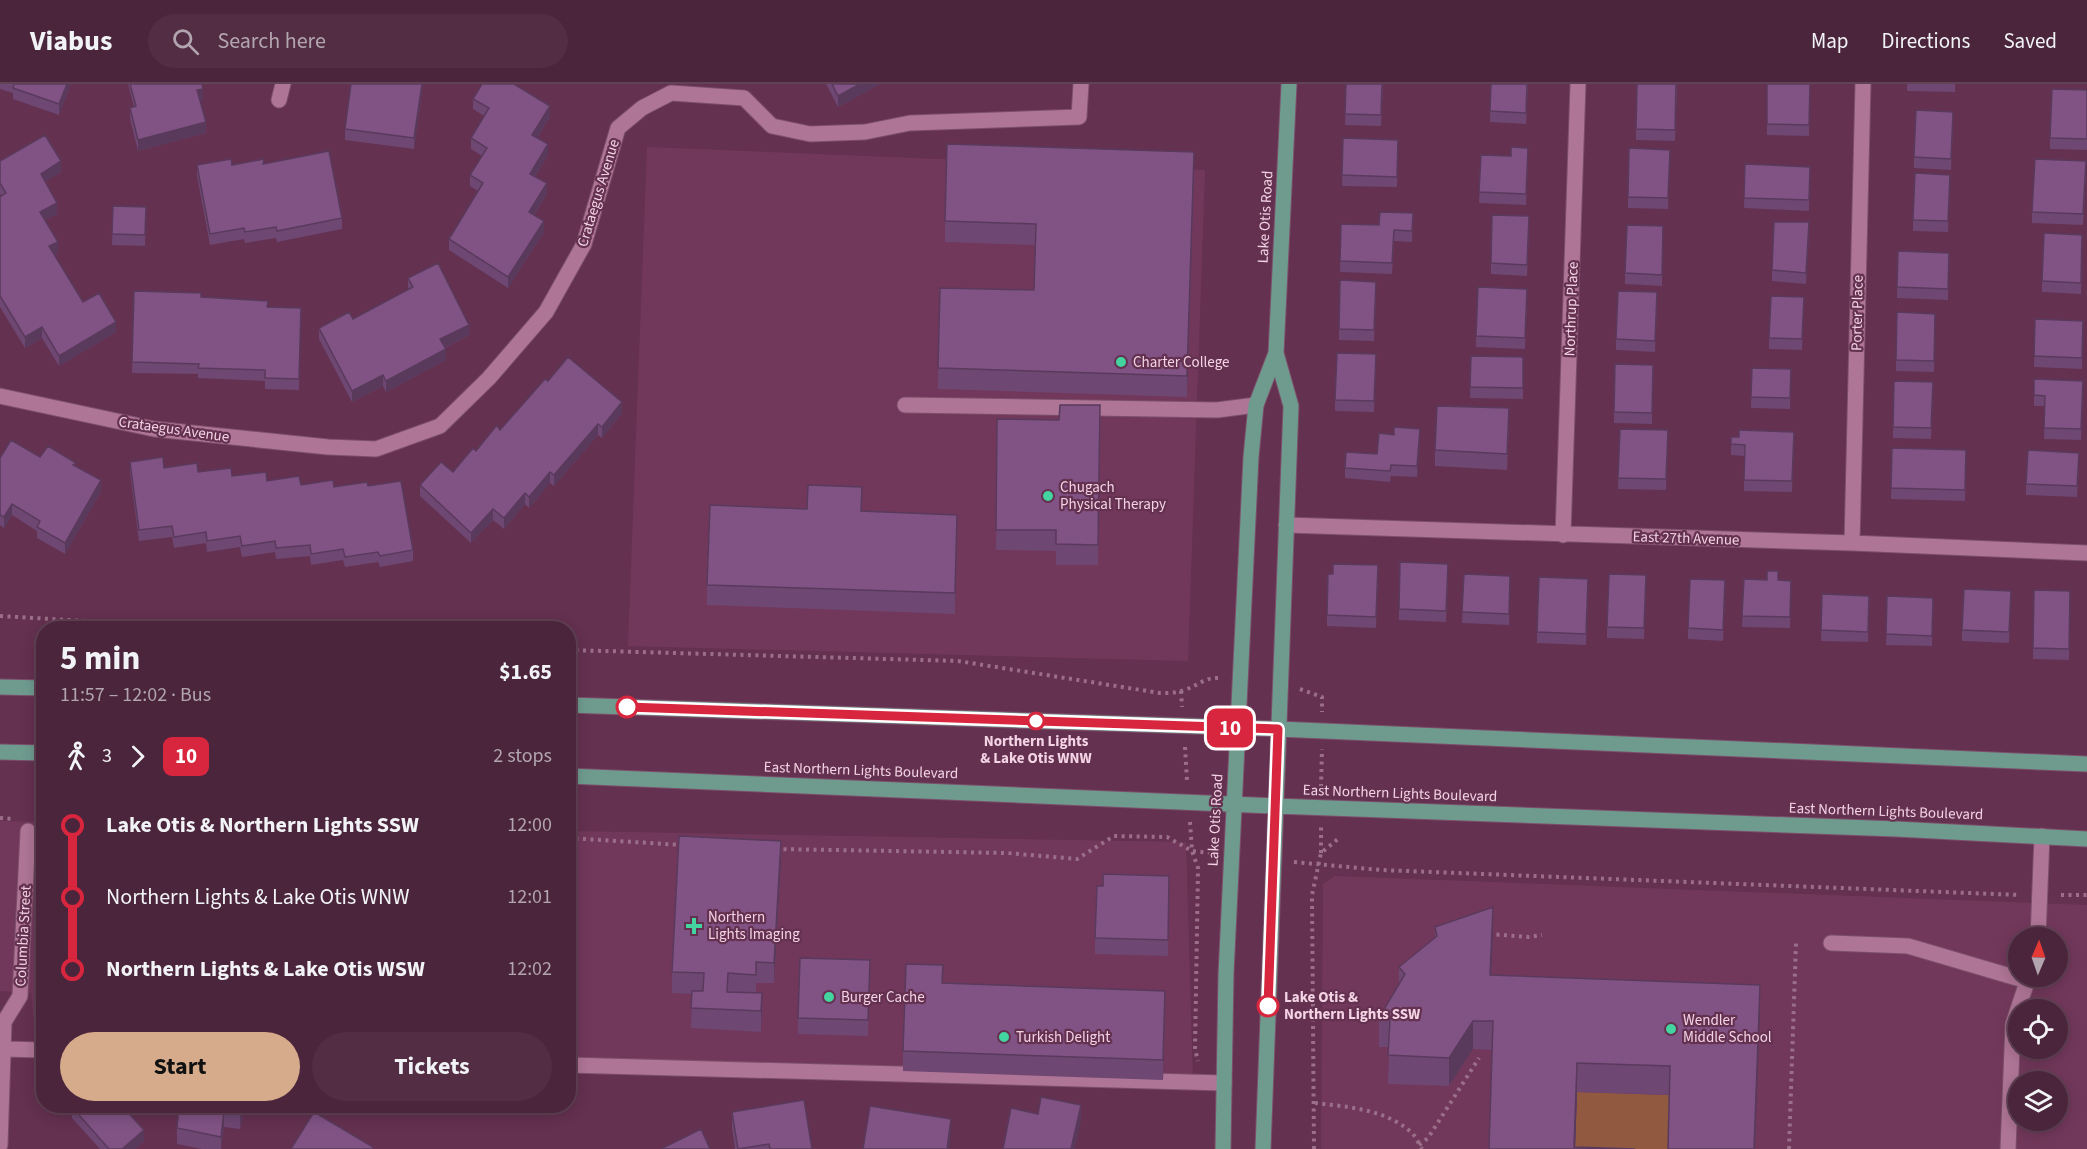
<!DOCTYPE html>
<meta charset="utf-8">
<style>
:root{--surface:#4b253c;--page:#522d43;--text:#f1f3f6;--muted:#b2a5af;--line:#624256;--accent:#d6ab8b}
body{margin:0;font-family:"Source Sans 3",sans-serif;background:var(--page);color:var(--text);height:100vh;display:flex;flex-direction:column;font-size:22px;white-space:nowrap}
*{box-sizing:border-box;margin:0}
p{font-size:20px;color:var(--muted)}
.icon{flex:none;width:33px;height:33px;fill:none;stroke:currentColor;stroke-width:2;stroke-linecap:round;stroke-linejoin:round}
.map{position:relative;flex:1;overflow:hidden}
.drawer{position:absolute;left:36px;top:537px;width:540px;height:492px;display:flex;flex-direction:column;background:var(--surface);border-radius:24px;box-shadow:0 3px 15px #0003,0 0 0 2px var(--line)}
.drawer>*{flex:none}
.badge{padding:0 12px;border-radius:9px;font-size:21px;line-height:39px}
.needle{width:39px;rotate:2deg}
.controls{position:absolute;left:2008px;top:843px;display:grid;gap:12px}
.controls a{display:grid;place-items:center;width:60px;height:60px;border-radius:50%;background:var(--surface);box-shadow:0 3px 15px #0003,0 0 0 2px var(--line);font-size:30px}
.map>.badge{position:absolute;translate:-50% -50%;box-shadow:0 0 0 3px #fff}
.legs{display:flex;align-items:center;gap:9px;height:66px;padding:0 24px;font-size:20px}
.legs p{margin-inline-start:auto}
.headline{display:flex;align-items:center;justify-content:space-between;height:102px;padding:0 24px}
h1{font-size:33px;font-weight:700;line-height:45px}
.cta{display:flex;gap:12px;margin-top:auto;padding:12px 24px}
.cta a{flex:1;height:69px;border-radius:36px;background:var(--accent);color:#111;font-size:24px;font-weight:700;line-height:69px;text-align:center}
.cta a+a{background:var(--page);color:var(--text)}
ul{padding:0 24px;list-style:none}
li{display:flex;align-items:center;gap:21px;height:72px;font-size:22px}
li i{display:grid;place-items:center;width:9px;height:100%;margin:0 8px;background:currentColor}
li i::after{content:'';width:15px;height:15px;margin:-8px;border:4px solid;border-radius:50%;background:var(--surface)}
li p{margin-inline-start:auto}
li:first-child i{background:linear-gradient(#0000 50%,currentColor 0)}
li:last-child i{background:linear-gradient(currentColor 50%,#0000 0)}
header{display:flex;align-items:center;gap:36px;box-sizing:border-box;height:84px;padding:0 30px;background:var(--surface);border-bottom:2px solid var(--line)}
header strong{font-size:28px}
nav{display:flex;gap:33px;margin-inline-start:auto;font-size:21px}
.search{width:420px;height:54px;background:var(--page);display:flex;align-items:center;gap:15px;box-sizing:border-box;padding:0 21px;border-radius:33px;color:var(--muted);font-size:22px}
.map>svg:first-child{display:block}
.built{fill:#72385b;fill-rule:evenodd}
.green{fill:#905940}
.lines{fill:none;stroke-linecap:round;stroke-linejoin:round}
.minor-casing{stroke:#7b4f6a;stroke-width:17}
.major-casing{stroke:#7b4f6a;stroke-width:17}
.path{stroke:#9b6f89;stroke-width:4;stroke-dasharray:3 4.5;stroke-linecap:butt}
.minor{stroke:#af7596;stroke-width:15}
.major{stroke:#6f9b8f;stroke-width:15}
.wall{fill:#6e4772}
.shaded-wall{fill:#5a3a5c}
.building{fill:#805384;stroke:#5a3a5c;stroke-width:1.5}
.line-1-casing{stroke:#fff;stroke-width:14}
.line-1{stroke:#d7263d;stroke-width:9}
.poi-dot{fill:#44d49f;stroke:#643150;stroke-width:2}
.stop-1-dot{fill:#fff;stroke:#d7263d;stroke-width:3}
.labels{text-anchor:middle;stroke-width:4.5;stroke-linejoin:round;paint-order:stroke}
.street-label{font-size:15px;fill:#f3d3e4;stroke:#643150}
.poi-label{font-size:15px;fill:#f3d3e4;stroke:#643150;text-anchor:start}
.stop-label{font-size:15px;font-weight:bold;fill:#f3d3e4;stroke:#643150}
</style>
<header>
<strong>Viabus</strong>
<div class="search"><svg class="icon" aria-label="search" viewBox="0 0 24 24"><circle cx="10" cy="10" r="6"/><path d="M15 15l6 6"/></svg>Search here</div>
<nav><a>Map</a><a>Directions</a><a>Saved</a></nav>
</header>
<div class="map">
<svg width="2087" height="1065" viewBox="0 0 2087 1065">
<rect width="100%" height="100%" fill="#643150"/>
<path class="built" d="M647 63 1205 86 1188 577 628 562Z
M0 737 43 738V953H35L31 909 0 907Z
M569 747 1186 758 1193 997 569 980Z
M1335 792 2087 821V1065H1321L1323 800ZM2019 854H2058V892H2019ZM2019 926H2058V964H2019ZM2019 998H2058V1036H2019Z"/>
<path class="green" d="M1577 1008 1670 1011 1669 1065H1575Z"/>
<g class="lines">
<g class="minor-casing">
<path id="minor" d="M279 16 283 0
M0 312 154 345 328 363 376 365 440 342 489 294 546 228 584 160 618 44 642 24 671 9 744 14 772 42 810 50 865 48 910 39 1079 33 1081 0
M905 321 1217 326 1256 321
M1286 441 1852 459 2087 469
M1563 451 1578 0
M1852 459 1863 0
M2038 854 2042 752
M1831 859 1908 862 2027 897
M3 965 44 966
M568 981 1224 999
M0 1061 4 938 20 912 28 747
M2008 1065 2013 940 2029 892"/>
</g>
<g class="major-casing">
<path id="major" d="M0 603 44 604
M568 621 1278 645 2087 680
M0 668 44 669
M568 692 1275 722 1896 745 2087 755
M1223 1065 1226 890 1251 373 1256 321 1276 269 1289 0
M1263 1065 1291 322 1276 269"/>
</g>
<path class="path" d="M0 532 205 544
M568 566 958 577 1160 609C1168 609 1177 609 1184 606 1198 602 1204 593 1220 594
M1300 605 1322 613V628
M1181 607 1182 623
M1185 663 1187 697
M1321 703 1322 665
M0 734 13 735
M1190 738 1192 767 1212 769
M568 754 682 761
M776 765 1007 769 1077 775 1114 752 1167 753 1192 767 1198 784 1195 965 1198 977
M1321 769V743
M1294 778 1381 786 2020 811
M2061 811H2087
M1489 850 1529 853 1542 851
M1315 1019C1348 1023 1386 1025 1412 1049 1416 1053 1419 1060 1422 1065
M1419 1061 1428 1054 1479 974
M1314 1065 1312 811 1321 769 1338 755
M1789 1065 1796 858"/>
<use href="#minor" class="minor"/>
<use href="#major" class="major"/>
</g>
<path class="wall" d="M0 0H71L59 31 13 15V9L0 5Z
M128 0H202L203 16H200L206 49 138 67 130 35V24L134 23Z
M423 0 414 65 345 56V45Z
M826 0H880L838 23Z
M1346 0H1383L1381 42 1345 41Z
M1491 0H1528L1526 40 1490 38Z
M1677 0 1675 57 1636 56V45Z
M1767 0H1810L1809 52 1767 51Z
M1907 0H1955V8L1907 7Z
M2087 6V66L2050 65V54Z
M473 15 550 33 537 54 548 71 535 93 547 110 534 131 544 148 508 204 449 166V155L478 107 470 102V91L482 72 471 65V54L484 32 473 25Z
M1953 38 1951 86 1914 84V73Z
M1343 54 1398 56 1397 103 1342 102Z
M1670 66 1668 125 1628 124V113Z
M1481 71 1528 75 1526 121 1479 119Z
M0 77 61 88 45 98 57 130 45 136 58 169 54 171 83 218 116 248 59 282 42 254 25 264 0 223V113L1 112 0 110Z
M263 80 342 134V145L277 158 276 154 245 159 244 155 210 161 197 92V81Z
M1745 80 1810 83 1809 127 1744 124Z
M2086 88 2083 141 2032 139V128Z
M1194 89 1187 313 938 305V284L1034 206 1035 161 945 158V137Z
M1950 101 1948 148 1913 147V136Z
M113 122 146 123 145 162 112 161Z
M1413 129 1412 158 1394 157 1392 190 1340 188 1341 140 1379 141Z
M1529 143 1527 192 1491 190V179Z
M1809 149 1806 200 1772 197V186Z
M1663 153 1662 202 1625 200V189Z
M2082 162 2081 210 2042 208V197Z
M1898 167 1949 169 1948 216 1897 214Z
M408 194 469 251 445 264 446 276 386 308 383 302 352 318 319 255V244L353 235 408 206Z
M134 207 201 213 268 223 301 224 299 306 265 305V297L198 294V290L132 289Z
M1376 208 1374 257 1339 256V245Z
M1804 213 1802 266 1769 265V254Z
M1527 216 1525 265 1476 263V252Z
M1657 219 1655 268 1616 266V255Z
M2035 235 2083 237 2082 285 2034 283Z
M1935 240 1934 288 1896 287V276Z
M1376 270 1374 328 1335 327V316Z
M1471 272 1523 273V315L1470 314Z
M1752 284 1791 285 1790 325 1751 324Z
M1653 292 1652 340 1614 339V328Z
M2034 295 2083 308 2081 356 2044 355 2045 322H2034Z
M548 297 622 329 602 354 598 351 554 402 550 399 529 424 525 420 504 445 493 436 471 459 420 412V401L453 388 500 346Z
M1933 309 1931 355 1893 354V343Z
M1100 321 1098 481H1056V467L996 466 997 335 1059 336Z
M1509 340 1507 386 1435 382V366Z
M1620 345 1668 346 1666 406 1618 405Z
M1794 348 1792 408 1744 407V372L1731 371V353H1739Z
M1420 356 1417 393 1391 392 1390 398 1345 394V384L1377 370Z
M1892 364 1966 366 1965 417 1891 415Z
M40 373 76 382 101 407 65 470 37 454V447L12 431 4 444 0 441V374Z
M130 378 164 384 301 401 334 403 368 402 413 466V477L380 483 378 478 345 483 343 476 311 481 310 472 276 475 275 468 242 473 240 463 207 468 206 459 174 464 172 453 139 457 130 389Z
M2079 380 2077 413 2026 411V400Z
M861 427 957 452 955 530 707 521V501Z
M1378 481 1376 544 1327 542V531L1333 490Z
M1464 490 1510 492 1509 541 1462 539Z
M1448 491 1446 538 1399 536V525Z
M1646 491 1644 555 1607 554V543Z
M1744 495 1791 497 1790 544 1742 543Z
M1588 506 1586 561 1537 559V548Z
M2034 506 2070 507 2069 576 2033 575Z
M1725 507 1723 557 1688 555V544Z
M2011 507 2009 559 1962 557V546Z
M1822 510 1869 512 1868 558 1821 557Z
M1887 512 1933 525 1932 562 1886 561Z
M781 778 774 899H756V909L762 930 761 948 691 944 692 910 672 909V888Z
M1169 808 1168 872 1095 870V854Z
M1435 843 1493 852 1491 891 1760 930 1669 1011 1577 1008 1575 1063 1489 1065 1492 966 1473 965 1449 1002 1388 1000 1389 963H1379V934L1399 900V883L1435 854Z
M870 892 868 952 798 950V934Z
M943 900 1165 928 1163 996 903 987V967Z
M44 902V950H42Z
M179 1022H245L240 1045 224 1043 221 1065H202L177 1060V1044Z
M72 1023 144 1057 135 1065H100L72 1034Z
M732 1028 812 1065H735L732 1044Z"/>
<path class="shaded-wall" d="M67 0H71L59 31V20Z
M422 0H423L414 65V54Z
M860 0H880L838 23V12Z
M203 5V16L197 17V6Z
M550 22V33L532 62V51Z
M206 38V49L138 67V56Z
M548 60V71L530 101V90Z
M1194 68V89L1187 313V292Z
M61 77V88L41 101V90Z
M547 99V110L529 138V128Z
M57 119V130L40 139V128Z
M544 137V148L508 204V193Z
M1809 138V149L1806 200V189Z
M58 158V169L49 173V162Z
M116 238V248L59 282V272Z
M469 241V251L440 266V255Z
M42 243V254L25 264V253Z
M446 265V276L386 308V297Z
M383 291V302L352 318V307Z
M622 318V329L602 354V343Z
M598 340V351L554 402V391Z
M1420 345V356L1417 393V382Z
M550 388V399L529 424V413Z
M101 396V407L65 470V459Z
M525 409V420L504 445V434Z
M12 420V431L4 444V433Z
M493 425V436L471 459V449Z
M957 431V452L955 530V509Z
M781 757V778L774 899V879Z
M1493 823V852L1490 919V891Z
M1760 901V930L1755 1065H1754Z
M1165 907V928L1163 996V976Z
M762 909V930L761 948V927Z
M1473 937V965L1449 1002V974Z
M1577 979V1008L1575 1065H1574Z
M1081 1021V1037L1075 1065H1071Z
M241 1022H245L240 1045V1029Z
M224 1027V1043L221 1065V1053Z
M951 1035V1051L949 1065H947Z
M144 1046V1057L135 1065H122Z"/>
<path class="building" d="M14 0H67L59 20 13 4Z
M130 0H202L203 5 197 6 206 38 138 56 130 24 136 22Z
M351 0H422L414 54 345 45Z
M482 0H514L550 22 532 51 548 60 530 90 547 99 529 128 544 137 508 193 449 155 483 99 470 91 487 64 471 54 489 24 473 15Z
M832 0H860L838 12Z
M1346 0H1382L1381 31 1345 30Z
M1491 0H1527L1526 29 1490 27Z
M1637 0H1676L1675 46 1636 45Z
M1767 0H1810L1809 41 1767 40Z
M2052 5 2087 6V55L2050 54Z
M1916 26 1953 28 1951 75 1914 73Z
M45 51 61 77 41 90 57 119 40 128 58 158 49 162 83 218 99 209 116 238 59 272 42 243 25 253 0 212V113L6 109 0 99V77Z
M1343 54 1398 56 1397 93 1342 91Z
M947 60 1194 68 1187 292 938 284 940 204 1034 206 1036 140 945 137Z
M1511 63 1528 64 1526 110 1479 108 1481 71 1511 72Z
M1629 64 1670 66 1668 114 1628 113Z
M329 67 342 134 277 147 276 143 245 148 244 144 210 150 197 81 231 75 232 81 264 75 263 80Z
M2035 75 2086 77 2083 130 2032 128Z
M1745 80 1810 83 1809 116 1744 114Z
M1915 89 1950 91 1948 137 1913 136Z
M113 122 146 123 145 151 112 150Z
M1380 128 1413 129 1412 147 1394 146 1392 179 1340 177 1341 140 1379 141Z
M1492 131 1529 132 1527 181 1491 179Z
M1774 138H1809L1806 189 1772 186Z
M1627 141 1663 142 1662 191 1625 189Z
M2044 149 2082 151 2081 199 2042 197Z
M1898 167 1949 169 1948 205 1897 203Z
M438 179 469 241 440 255 446 265 386 297 383 291 352 307 319 244 349 228 353 235 413 203 408 194Z
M1340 196 1376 198 1374 246 1339 245Z
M1478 203 1527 205 1525 254 1476 252Z
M134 207 201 209V213L268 217 267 223 301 224 299 295 265 294V286L198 284 199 280 132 278Z
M1618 207 1657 208 1655 257 1616 255Z
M1771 212 1804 213 1802 255 1769 254Z
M1897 228 1935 230 1934 277 1896 276Z
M2035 235 2083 237 2082 274 2034 272Z
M1337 269 1376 270 1374 317 1335 316Z
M1471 272 1523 273V304L1470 303Z
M568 273 622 318 602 343 598 340 554 391 550 388 529 413 525 409 504 434 493 425 471 449 420 401 441 378 453 388 473 364 476 367 497 341 500 346 545 295 548 297Z
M1615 280 1653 281 1652 329 1614 328Z
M1752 284 1791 285 1790 314 1751 313Z
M2034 295 2083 297 2081 345 2044 344 2045 312 2034 311Z
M1894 297 1933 298 1931 344 1893 343Z
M1060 321H1100L1098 461 1056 460V446H996L997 335 1059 336Z
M1437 322 1509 324 1507 370 1435 366Z
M1394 343 1420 345 1417 382 1391 381 1390 387 1345 384 1346 368 1377 370 1379 349 1394 351Z
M1620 345 1668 346 1666 395 1618 394Z
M1739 346 1794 348 1792 397 1744 396 1745 361 1731 360V353H1739Z
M11 356 40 373 48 362 76 379 73 381 101 396 65 459 37 443 40 437 12 420 4 433 0 431V374Z
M1892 364 1966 366 1965 406 1891 404Z
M2028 366 2079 369 2077 402 2026 400Z
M163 373 164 384 197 379 198 388 231 384 232 392 266 388 267 397 299 392 301 401 333 396 334 403 367 398 368 402 401 397 413 466 380 472 378 468 345 473 343 465 311 470 310 461 276 464 275 457 242 462 240 452 207 457 206 448 174 453 172 442 139 446 130 378Z
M808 401 862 403 861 427 957 431 955 509 707 501 710 421 807 425Z
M1400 478 1448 480 1446 527 1399 525Z
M1333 480 1378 481 1376 533 1327 531 1328 490H1333Z
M1767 487H1778V496L1791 497 1790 533 1742 532 1744 495 1767 496Z
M1464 490 1510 492 1509 530 1462 528Z
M1609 490 1646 491 1644 544 1607 543Z
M1539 493 1588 495 1586 550 1537 548Z
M1690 495 1725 496 1723 546 1688 544Z
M1964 505 2011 507 2009 548 1962 546Z
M2034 506 2070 507 2069 565 2033 564Z
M1822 510 1869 512 1868 548 1821 546Z
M1887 512 1933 514 1932 552 1886 550Z
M679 752 781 757 774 879 756 878V891L728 889 727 908 762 909 761 927 691 924 692 907H703L704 889 672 888Z
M1103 790 1169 792 1168 856 1095 854 1097 802H1103Z
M1493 823 1490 891 1760 901 1754 1065H1668L1670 982 1577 979 1574 1063 1635 1065H1489L1493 937H1473L1449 974 1388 971 1390 935 1379 934 1405 890 1399 883 1437 852 1435 843Z
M800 874 870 876 868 936 798 934Z
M906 880 943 881 942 899 1165 907 1163 976 903 967Z
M44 902V934H42Z
M1041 1013 1081 1021 1071 1065H1003L1011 1024 1038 1030Z
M804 1016 812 1065H770L769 1060 738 1065 732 1028Z
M74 1022H122L144 1046 122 1065H109L72 1023Z
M179 1022H241L240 1029 224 1027 221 1053 177 1044Z
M870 1022 951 1035 947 1065H863Z
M314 1028 373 1063 372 1065H291Z
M701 1045 710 1065H661Z"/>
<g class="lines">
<g class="line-1-casing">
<path id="line-1" d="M627 623 1278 645 1268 922"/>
</g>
<use href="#line-1" class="line-1"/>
</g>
<g class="poi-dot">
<circle cx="1121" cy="278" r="6"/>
<circle cx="1048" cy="412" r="6"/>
<path d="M691 833h6v6h6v6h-6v6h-6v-6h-6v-6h6z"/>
<circle cx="829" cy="913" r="6"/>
<circle cx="1671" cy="945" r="6"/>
<circle cx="1004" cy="953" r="6"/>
</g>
<g class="stop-1-dot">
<circle cx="627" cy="623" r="10"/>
<circle cx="1036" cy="637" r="8"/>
<circle cx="1268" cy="922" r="10"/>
</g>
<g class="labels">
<g class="street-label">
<text transform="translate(598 109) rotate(-73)" y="5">Crataegus Avenue</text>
<text transform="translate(1265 133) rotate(-87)" y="5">Lake Otis Road</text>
<text transform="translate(1571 225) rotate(-88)" y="5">Northrup Place</text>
<text transform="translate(1857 229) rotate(-89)" y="5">Porter Place</text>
<text transform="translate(174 345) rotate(8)" y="5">Crataegus Avenue</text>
<text transform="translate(1686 454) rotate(2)" y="5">East 27th Avenue</text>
<text transform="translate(861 686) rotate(2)" y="5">East Northern Lights Boulevard</text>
<text transform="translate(1400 709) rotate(2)" y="5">East Northern Lights Boulevard</text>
<text transform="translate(1886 727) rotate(2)" y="5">East Northern Lights Boulevard</text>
<text transform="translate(1215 736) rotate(-87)" y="5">Lake Otis Road</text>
<text transform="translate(23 852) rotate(-87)" y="5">Columbia Street</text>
</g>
<g class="poi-label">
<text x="1133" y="283">Charter College</text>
<text x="1060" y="408">Chugach<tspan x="1060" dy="17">Physical Therapy</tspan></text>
<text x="708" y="838">Northern<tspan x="708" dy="17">Lights Imaging</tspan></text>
<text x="841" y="918">Burger Cache</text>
<text x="1683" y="941">Wendler<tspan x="1683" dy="17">Middle School</tspan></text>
<text x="1016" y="958">Turkish Delight</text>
</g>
<g class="stop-label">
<text x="1036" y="662">Northern Lights<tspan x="1036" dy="17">&amp; Lake Otis WNW</tspan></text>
<text x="1284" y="918" text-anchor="start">Lake Otis &amp;<tspan x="1284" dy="17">Northern Lights SSW</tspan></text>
</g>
</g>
</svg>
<div class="controls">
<a><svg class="needle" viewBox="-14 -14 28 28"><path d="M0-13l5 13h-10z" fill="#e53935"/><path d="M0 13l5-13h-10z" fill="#b2a5af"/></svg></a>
<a><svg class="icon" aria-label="locate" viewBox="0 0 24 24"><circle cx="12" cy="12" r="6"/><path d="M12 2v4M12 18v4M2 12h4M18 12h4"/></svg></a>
<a><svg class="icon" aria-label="layers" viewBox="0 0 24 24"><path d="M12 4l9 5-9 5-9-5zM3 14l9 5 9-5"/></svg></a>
</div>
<b class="badge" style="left:1230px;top:644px;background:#d7263d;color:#fff">10</b>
<section class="drawer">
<div class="headline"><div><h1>5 min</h1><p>11:57 – 12:02 · Bus</p></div><b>$1.65</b></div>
<div class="legs"><svg class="icon" aria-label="walk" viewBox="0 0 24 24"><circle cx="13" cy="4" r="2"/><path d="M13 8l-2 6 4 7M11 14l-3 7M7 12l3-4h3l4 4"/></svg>3<svg class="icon" aria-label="forward" viewBox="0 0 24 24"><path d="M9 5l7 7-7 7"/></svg><b class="badge" style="background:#d7263d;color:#fff">10</b><p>2 stops</p></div>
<ul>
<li><i style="color:#d7263d"></i><b>Lake Otis &amp; Northern Lights SSW</b><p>12:00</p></li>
<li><i style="color:#d7263d"></i><span>Northern Lights &amp; Lake Otis WNW</span><p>12:01</p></li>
<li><i style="color:#d7263d"></i><b>Northern Lights &amp; Lake Otis WSW</b><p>12:02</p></li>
</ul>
<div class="cta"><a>Start</a><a>Tickets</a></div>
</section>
</div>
